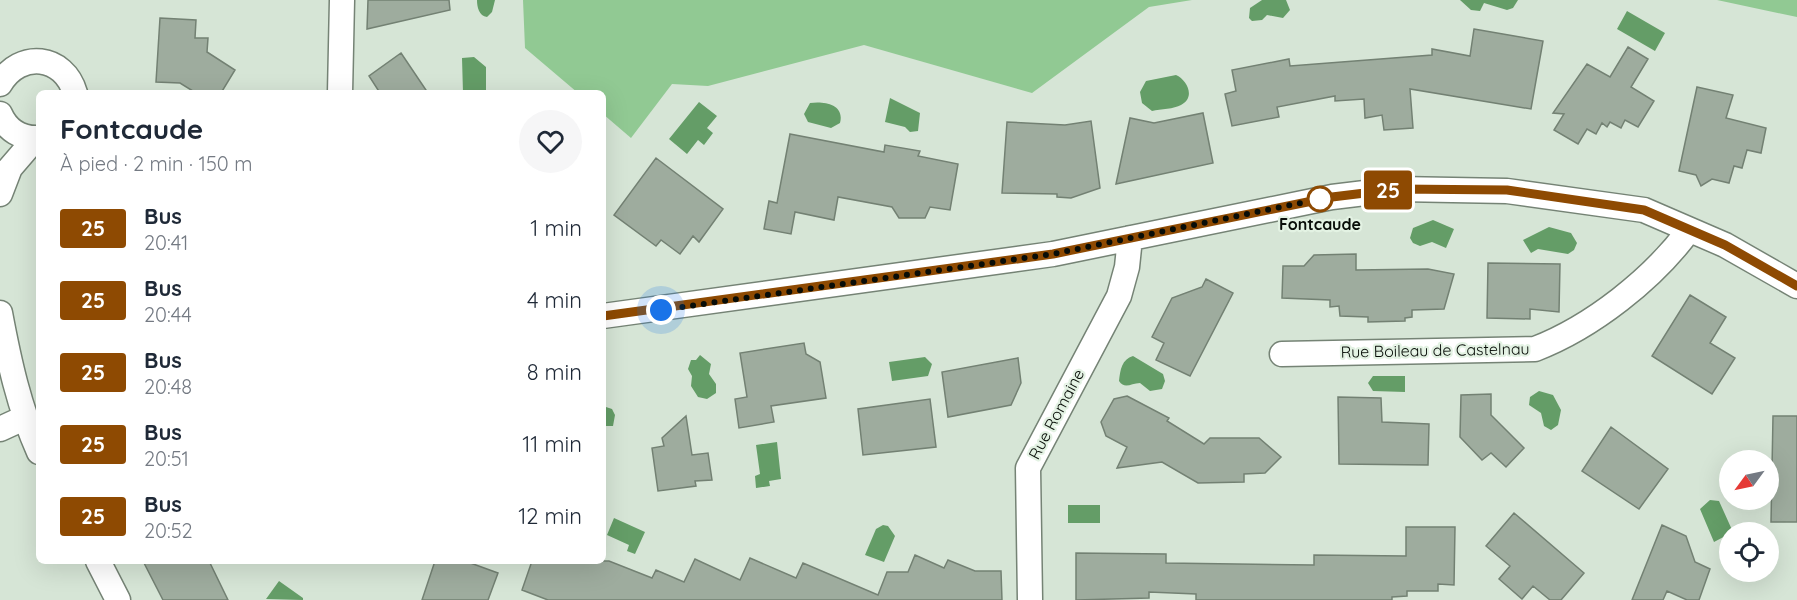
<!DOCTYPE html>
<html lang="fr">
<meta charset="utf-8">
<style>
:root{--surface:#fff;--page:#f6f6f7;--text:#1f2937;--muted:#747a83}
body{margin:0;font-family:Quicksand,sans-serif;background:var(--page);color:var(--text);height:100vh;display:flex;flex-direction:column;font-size:22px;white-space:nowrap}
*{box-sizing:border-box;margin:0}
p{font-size:20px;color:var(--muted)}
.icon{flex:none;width:33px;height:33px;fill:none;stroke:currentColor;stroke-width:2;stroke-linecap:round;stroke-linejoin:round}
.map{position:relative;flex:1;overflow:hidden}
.panel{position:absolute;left:36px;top:90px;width:570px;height:474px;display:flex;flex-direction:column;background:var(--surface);border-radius:9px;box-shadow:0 6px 24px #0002}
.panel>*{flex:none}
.badge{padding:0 12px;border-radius:4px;font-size:21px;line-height:39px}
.needle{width:39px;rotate:237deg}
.buttons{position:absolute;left:1719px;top:450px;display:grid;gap:12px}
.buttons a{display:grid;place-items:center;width:60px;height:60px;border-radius:50%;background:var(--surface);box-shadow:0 6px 24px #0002;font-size:30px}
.you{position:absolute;width:30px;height:30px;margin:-15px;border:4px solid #fff;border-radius:50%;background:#1a73e8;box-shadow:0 0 0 9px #1a73e833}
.map>.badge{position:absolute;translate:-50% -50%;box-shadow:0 0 0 3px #fff}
.round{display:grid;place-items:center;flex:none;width:63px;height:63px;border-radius:32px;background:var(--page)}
.overview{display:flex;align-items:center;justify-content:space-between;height:102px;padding:0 24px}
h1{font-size:28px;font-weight:700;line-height:45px}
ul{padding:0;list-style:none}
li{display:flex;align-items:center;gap:18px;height:72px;padding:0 24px}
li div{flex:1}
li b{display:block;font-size:22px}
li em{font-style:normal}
li .badge{min-width:66px;font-weight:700;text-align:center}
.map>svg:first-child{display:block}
.green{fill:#91c993}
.water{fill:#649d67}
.building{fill:#9eac9e;stroke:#738173;stroke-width:1.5}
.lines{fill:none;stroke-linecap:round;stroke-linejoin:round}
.street-casing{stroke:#758375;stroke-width:27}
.street{stroke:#fff;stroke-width:24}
.line-casing{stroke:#fff;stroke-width:14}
.line{stroke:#8e4a02;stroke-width:9}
.walk{stroke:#080d08;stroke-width:6;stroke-dasharray:0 10.8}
.stop-dot{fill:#fff;stroke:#8e4a02;stroke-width:3}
.labels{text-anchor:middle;stroke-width:4.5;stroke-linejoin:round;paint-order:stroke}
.stop-label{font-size:16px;font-weight:bold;fill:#080d08;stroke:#e3f2e3}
.street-label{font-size:16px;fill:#080d08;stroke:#e3f2e3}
</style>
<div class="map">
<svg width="1797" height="600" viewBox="0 0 1797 600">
<rect width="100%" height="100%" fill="#d6e5d6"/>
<path class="green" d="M523 0H1192L1149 7 1032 93 864 45 708 86 672 84 631 138 603 114V93H578L525 48Z
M1717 0H1797V17Z"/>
<path class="water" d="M477 0H495L492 12 487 17C479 16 477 7 477 0Z
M1262 0H1286L1290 10 1283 18 1267 15 1262 20 1252 21 1249 18 1250 8Z
M1460 0H1518L1513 8 1507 10 1484 3 1480 11 1471 10Z
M1627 11 1665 33 1655 51 1617 29Z
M474 57 486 67V91L463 93 462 58Z
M1176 75C1187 80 1196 97 1181 105 1174 109 1161 109 1152 111L1142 103 1140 92 1146 81Z
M890 98 920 113 918 131 910 132 905 127 885 122Z
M699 102 717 116 707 128 713 133 704 145 698 140 687 154 669 139Z
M810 103C824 101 845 104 840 123L831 128 808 122 804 114Z
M1433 220 1454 229 1446 248 1432 242 1420 246 1413 243 1410 238 1413 228Z
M1549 227 1571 233 1577 243 1574 250 1568 254 1538 249 1531 253 1523 240Z
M700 355 711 364 709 374 716 384V393L707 399 698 397 691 386 692 376 688 369 691 360H696Z
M1133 356 1163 374 1165 381 1162 389 1150 391 1140 383C1131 383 1125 390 1119 381 1120 370 1122 359 1133 356Z
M925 357 932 364 928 376 892 381 889 362Z
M1373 376H1405V392L1373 391 1368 383Z
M1539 391 1553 395 1561 410 1558 425 1551 430 1544 426 1541 413 1529 405 1530 397Z
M603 406 612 409 615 415 613 426H603Z
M777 442 781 479 769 481 770 486 756 488 755 476 760 474 756 445Z
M1710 500 1719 501 1733 532 1714 542 1700 509Z
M1068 505H1100V523H1068Z
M614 518 645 532 635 554 627 551 629 545 607 535Z
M883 525 888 526 895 536 884 562 865 555 876 529Z
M279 581 303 598V600L266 599Z"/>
<path class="building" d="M368 0H449L450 10 367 29Z
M160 18 196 20 195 38H208L207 52 235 70 221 93H196L180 83 156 82Z
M1474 29 1543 41 1531 109 1410 89 1413 128 1384 130 1382 115 1365 118 1364 99 1335 101V96L1277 107 1279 117 1232 126 1225 94 1236 91 1232 70 1289 59 1290 66 1432 55V49L1470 56Z
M1628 47 1648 59 1631 87 1654 101 1638 127 1625 120 1621 128 1610 122 1607 127 1602 123 1596 134 1587 129 1578 144 1554 130 1564 114 1553 113 1587 64 1610 77Z
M401 53 428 93H380L369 76Z
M1697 87 1733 95 1726 118 1766 128 1761 153 1747 150 1742 168 1734 166 1729 183 1712 179 1701 186 1696 175 1679 171Z
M1203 113 1213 163 1116 184 1130 118 1154 123Z
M1091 121 1100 188 1071 198 1057 197V194L1002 193 1007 122 1065 125Z
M790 134 884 152 885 145 920 151 918 156 958 164 950 210 930 207 925 218H899L892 207 838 197 834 220 795 212 791 234 764 229 769 201 777 203Z
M656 158 723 209 699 242 693 236 680 254 661 240 656 246 614 215Z
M1356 254V270L1428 269 1454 274 1444 309 1412 310V317L1405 318V321L1368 322V317L1340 316 1339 306 1330 307V300L1282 298 1283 266H1304L1314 255Z
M1488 263 1560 264 1559 312 1530 309V319L1487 318Z
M1206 279 1233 293 1190 376 1156 360 1164 343 1152 337 1172 298 1202 287Z
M1690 295 1726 317 1710 343 1735 358 1712 394 1652 356Z
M804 343 806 354 820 362 826 398 771 406 774 422 739 428 735 399 747 397 740 353Z
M1018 358 1021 383 1011 405 948 417 942 372Z
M1491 394V415L1524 448 1506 467 1491 453 1482 460 1460 437 1461 395Z
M1127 396 1169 418 1167 421 1204 444 1210 438H1259L1281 457 1265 473 1244 474V482L1198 483 1162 462 1117 468 1127 447 1106 436 1101 422 1114 399Z
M1338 397 1381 398 1382 422 1429 424 1428 465 1339 464Z
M930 399 936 447 863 455 858 409Z
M686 416 692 455 708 453 712 480 695 481 696 486 658 491 652 448 664 446 662 438Z
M1773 416H1797V522H1771Z
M1611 427 1668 469 1639 509 1582 471Z
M1514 513 1584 573 1561 600H1550L1533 586 1522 599 1499 579 1510 566 1486 546Z
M1662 525 1686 536 1695 562 1710 569 1699 600H1687L1667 591 1663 600H1632Z
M1406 527H1455L1454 585 1438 584V591H1407V596L1392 597V600H1196V594L1149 592V598L1076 600V553L1166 554V563L1314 565V555L1406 556Z
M915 555 944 568 948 560 975 571H1001L1002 600H548L522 590 532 561H609L652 578 656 570 684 582 695 559 740 580 750 558 796 578 803 563 878 595 887 572H908Z
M143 561H209L228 600H163Z
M435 561H465L498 573 488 600H422Z"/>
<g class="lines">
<g class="street-casing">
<path id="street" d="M0 84C20 50 64 55 75 93
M340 93 342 0
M0 114C7 130 21 139 39 138
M0 194 10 168 35 139
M0 313C9 361 19 407 39 452
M603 316 1053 254 1332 197 1398 189 1507 191 1644 210 1725 245 1797 286
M1282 354 1535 349C1592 327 1653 279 1689 230
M0 429 24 418
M98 561 118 600
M1030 600 1028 468 1119 296 1127 267 1130 238"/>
</g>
<use href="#street" class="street"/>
</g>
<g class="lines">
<g class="line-casing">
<path id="line" d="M603 316 1053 254 1332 197 1398 189 1507 190 1644 210 1725 245 1797 286"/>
</g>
<use href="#line" class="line"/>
<path class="walk" d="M661 310 1053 254 1320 199"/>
</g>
<circle class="stop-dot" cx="1320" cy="199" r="12"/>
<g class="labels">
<g class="stop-label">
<text x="1320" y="230">Fontcaude</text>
</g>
<g class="street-label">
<text transform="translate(1435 350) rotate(-1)" y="6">Rue Boileau de Castelnau</text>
<text transform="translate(1056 414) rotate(-62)" y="6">Rue Romaine</text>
</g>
</g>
</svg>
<div class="buttons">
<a><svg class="needle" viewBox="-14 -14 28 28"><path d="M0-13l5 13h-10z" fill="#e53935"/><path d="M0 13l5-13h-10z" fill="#747a83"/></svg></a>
<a><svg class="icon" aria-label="locate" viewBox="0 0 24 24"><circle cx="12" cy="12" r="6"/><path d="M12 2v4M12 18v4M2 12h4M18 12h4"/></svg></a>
</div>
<div class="you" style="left:661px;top:310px"></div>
<b class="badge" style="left:1388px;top:190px;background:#8e4a02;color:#fff">25</b>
<section class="panel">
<div class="overview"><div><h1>Fontcaude</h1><p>À pied · 2 min · 150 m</p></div><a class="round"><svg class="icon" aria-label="heart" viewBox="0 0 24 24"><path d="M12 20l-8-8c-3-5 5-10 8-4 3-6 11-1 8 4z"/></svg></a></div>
<ul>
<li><span class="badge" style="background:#8e4a02;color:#fff">25</span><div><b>Bus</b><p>20:41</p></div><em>1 min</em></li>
<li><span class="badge" style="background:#8e4a02;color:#fff">25</span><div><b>Bus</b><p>20:44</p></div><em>4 min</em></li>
<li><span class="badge" style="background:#8e4a02;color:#fff">25</span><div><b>Bus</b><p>20:48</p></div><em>8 min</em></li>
<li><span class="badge" style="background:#8e4a02;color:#fff">25</span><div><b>Bus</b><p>20:51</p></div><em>11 min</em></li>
<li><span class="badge" style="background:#8e4a02;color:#fff">25</span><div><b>Bus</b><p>20:52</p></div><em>12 min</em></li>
</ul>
</section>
</div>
